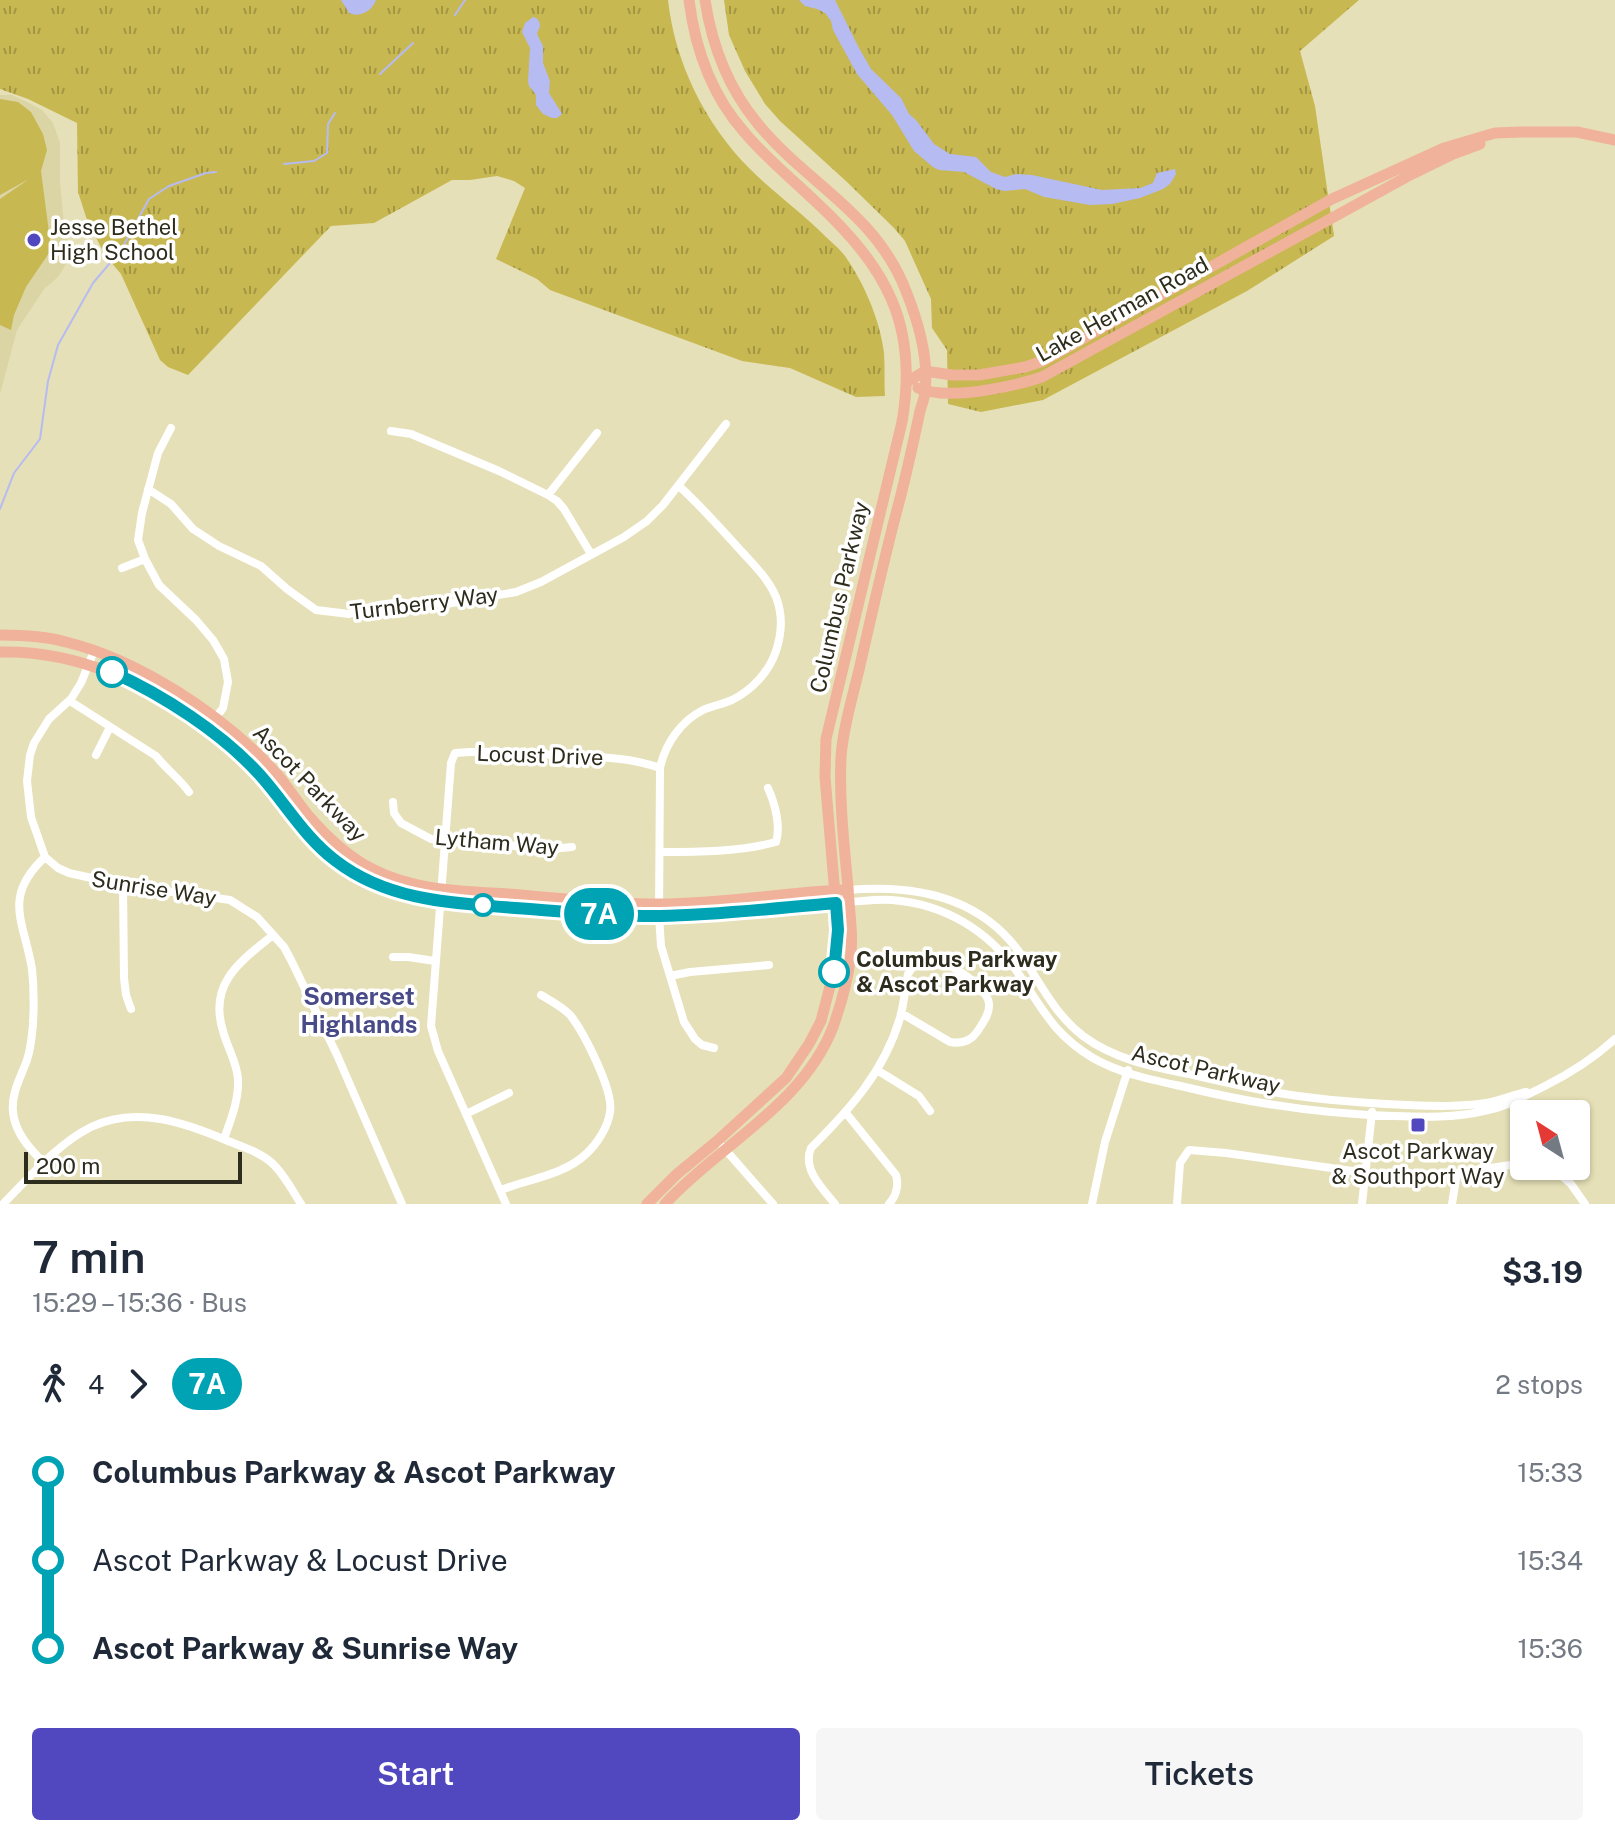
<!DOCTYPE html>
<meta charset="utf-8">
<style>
:root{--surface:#fff;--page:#f6f6f7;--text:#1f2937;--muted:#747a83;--accent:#5148bf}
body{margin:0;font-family:"Public Sans",sans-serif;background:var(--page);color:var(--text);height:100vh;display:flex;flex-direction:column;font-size:30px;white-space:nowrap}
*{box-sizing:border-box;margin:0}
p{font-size:26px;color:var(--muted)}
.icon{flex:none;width:44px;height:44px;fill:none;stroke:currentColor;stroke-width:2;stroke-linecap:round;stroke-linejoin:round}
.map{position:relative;height:1204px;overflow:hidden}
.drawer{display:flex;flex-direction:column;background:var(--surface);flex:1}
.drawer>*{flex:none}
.badge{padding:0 16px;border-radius:26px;font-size:28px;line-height:52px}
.needle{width:52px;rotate:324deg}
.controls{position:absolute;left:1510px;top:1100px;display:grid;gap:16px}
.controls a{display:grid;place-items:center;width:80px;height:80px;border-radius:8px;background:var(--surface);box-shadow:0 2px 6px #0004;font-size:40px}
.scale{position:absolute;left:24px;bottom:20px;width:218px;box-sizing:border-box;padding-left:8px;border:4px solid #2e2c1c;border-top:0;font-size:22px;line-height:28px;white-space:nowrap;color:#2e2c1c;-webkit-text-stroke:6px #fff;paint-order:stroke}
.map>.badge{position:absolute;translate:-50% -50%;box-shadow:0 0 0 4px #fff}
.legs{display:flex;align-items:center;gap:12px;height:88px;padding:0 32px;font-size:26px}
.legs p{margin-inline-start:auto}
.summary{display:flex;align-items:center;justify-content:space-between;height:136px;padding:0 32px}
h1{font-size:44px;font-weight:600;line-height:60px}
.action{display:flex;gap:16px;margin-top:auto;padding:16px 32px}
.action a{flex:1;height:92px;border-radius:8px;background:var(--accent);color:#fff;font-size:32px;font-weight:600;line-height:92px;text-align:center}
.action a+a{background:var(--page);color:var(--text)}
ul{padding:0 32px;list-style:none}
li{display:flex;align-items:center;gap:28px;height:88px;font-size:30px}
li i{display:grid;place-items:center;width:12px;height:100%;margin:0 10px;background:currentColor}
li i::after{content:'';width:20px;height:20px;margin:-10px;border:6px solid;border-radius:50%;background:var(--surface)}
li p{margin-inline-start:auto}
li:first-child i{background:linear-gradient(#0000 50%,currentColor 0)}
li:last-child i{background:linear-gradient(currentColor 50%,#0000 0)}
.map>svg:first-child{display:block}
.built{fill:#dbd5a5}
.grass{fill:url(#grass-tufts)}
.garden{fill:#c8b851}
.water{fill:#b6bbf2}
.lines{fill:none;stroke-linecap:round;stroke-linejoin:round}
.stream{stroke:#b6bbf2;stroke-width:2}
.minor{stroke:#fff;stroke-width:8}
.major{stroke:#f0b29a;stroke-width:11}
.line-1-casing{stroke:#fff;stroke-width:18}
.line-1{stroke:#00a3b4;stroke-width:12}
.poi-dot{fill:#5148bf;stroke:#fff;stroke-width:3}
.stop-1-dot{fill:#fff;stroke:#00a3b4;stroke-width:4}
.labels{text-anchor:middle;stroke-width:7;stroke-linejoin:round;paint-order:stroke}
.poi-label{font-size:22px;fill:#2e2c1c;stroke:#fff;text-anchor:start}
.street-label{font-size:22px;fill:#2e2c1c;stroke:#fff}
.stop-label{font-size:22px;font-weight:bold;fill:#2e2c1c;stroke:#fff;text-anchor:start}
.neighbourhood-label{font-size:24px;font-weight:bold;fill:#494a88;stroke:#fff}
</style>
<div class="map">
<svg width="1615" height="1204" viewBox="0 0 1615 1204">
<defs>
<pattern id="grass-tufts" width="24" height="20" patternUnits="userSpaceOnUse" patternTransform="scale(2)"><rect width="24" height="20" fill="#c8b851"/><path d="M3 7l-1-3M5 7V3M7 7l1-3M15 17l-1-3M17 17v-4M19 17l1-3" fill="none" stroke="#a39642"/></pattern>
</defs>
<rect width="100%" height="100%" fill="#e5e0b7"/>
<path class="built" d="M0 95H12L29 103 42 110 53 123 60 143V182L65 235 70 245V258L58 277 44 289 17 330 0 394Z"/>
<path class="grass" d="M0 0H668C675 63 705 124 750 169 773 192 800 211 823 234 830 241 839 248 845 256 864 283 880 320 884 353 885 367 884 381 885 396L856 397 790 368 742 361 550 290 537 279 496 259 525 188 514 181 497 176 470 180H452L374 223 331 226 188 375 168 367 160 360 121 274 105 255 87 220 78 192 77 123 28 99 0 89Z
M724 0H1359L1300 51 1315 106 1334 236 1247 291 1043 400 981 412 948 404 947 350 932 328 931 299 905 241 894 228 847 182 780 121 765 104 745 71 729 35Z"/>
<path class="garden" d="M0 99 18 102 31 112 43 134 47 150 41 171 50 240 49 253 26 287 14 315 11 330 0 325V199L29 179 0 195Z"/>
<path class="water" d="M341 0H376C372 11 360 18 349 13Z
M799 0H835L859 48 871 69 901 98 909 114 916 120 934 144 950 154 976 157 991 172 1005 177 1016 174 1032 175 1102 190 1140 188 1153 183 1157 173 1175 169 1176 174 1170 184 1163 189 1140 198 1112 204 1090 205 1044 197 1025 189 1004 191 996 189 964 172 939 170 933 167 914 151 892 115 857 74 833 30 831 21 825 13 817 9 805 6Z
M533 17 536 18C543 24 539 28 537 34L543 46V63L550 81 549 93 561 112 562 114 557 118H552L543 114 536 105V95L529 86 528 81 530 48 522 32 525 23Z"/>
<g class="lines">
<path class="stream" d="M455 15 465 0
M380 74 413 43
M284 164 314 161 327 153 328 124 335 113
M0 509 14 473 40 439 48 381 58 345 93 283 121 250 149 199 169 186 206 173 216 172"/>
<path class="minor" d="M171 428 158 453 142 513 138 540 145 559 159 585 196 620 213 640 224 659 228 682 223 708 207 729
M391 431 411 434 499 471 548 495 557 501 564 509 591 554
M679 486C702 507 722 530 743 553 755 566 769 580 776 597 783 615 782 633 776 651 769 672 752 690 732 700 723 704 712 706 703 710 681 721 665 744 660 768L659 916 661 946 684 1022 695 1039 702 1045 714 1048
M148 489 171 504 193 529 219 546 261 566 287 589 316 610 349 614 378 605 394 603 446 604 516 592 541 582 624 537 647 521 663 505 726 424
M548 495 597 433
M122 568 145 559
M94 651 81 683 71 699 49 719 34 743 30 755 27 781 31 817 45 857 58 868 69 873 123 885 230 900 257 917 284 947 291 960 337 1055 402 1204
M70 701 156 756C166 769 179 778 189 792
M96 755 110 727
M393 802 394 813 401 823 431 839 550 849 572 847
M660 852C698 852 739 852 776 842 781 826 775 804 768 788
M123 885 124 978 126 995 131 1009
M848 890C916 884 984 897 1024 959 1042 987 1056 1015 1083 1036 1118 1062 1161 1068 1202 1077 1224 1082 1246 1087 1268 1091 1313 1100 1361 1103 1407 1105 1433 1106 1460 1107 1486 1103 1499 1101 1513 1095 1526 1092
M850 902C864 901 878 899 892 900 944 904 988 930 1018 973 1043 1009 1053 1034 1093 1058 1121 1074 1153 1080 1185 1087 1254 1104 1322 1114 1394 1116 1424 1117 1454 1118 1484 1111 1507 1107 1524 1096 1545 1086 1571 1073 1593 1059 1615 1039
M393 957H408L435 961
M670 976 690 972 769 965
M877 1070 919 1096 930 1111
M846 1113 896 1175C899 1186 897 1195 889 1204
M466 1114 509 1093
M224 1139C231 1119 239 1100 238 1079 237 1062 227 1047 223 1031 208 983 241 961 273 935
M723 1147 773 1204
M44 1163C30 1149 15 1133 13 1112 11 1093 21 1077 27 1060 31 1048 32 1036 33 1024 34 1005 34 987 32 969 24 921 2 897 45 857
M1550 1166 1571 1184 1585 1204
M501 1190C529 1179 564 1175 586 1154 597 1144 608 1127 610 1112 614 1091 584 1033 571 1016 563 1007 551 1001 541 995
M3 1204C30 1177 57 1144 91 1127 136 1105 186 1123 228 1141 243 1147 260 1152 272 1163 284 1174 292 1190 301 1204
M506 1204 438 1051 431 1026 451 763 455 753C488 750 522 753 555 755 590 757 627 756 660 768
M835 1204C822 1188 802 1169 811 1148 850 1109 884 1072 900 1018 904 1004 905 989 908 974 912 967 918 960 927 959 943 956 989 988 989 1004 990 1014 982 1024 977 1032 970 1042 961 1044 950 1042L901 1013
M1092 1204 1105 1142 1128 1070
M1177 1204 1180 1163 1189 1150 1226 1153 1366 1173
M1362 1204 1372 1112
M1452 1204 1457 1173 1524 1163"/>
<path class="major" d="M907 382 925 371 952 375H979L1025 367 1043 361 1332 199 1444 148 1495 133 1521 132H1577L1615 140
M918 388C948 401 1012 387 1042 377L1412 174 1453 154 1480 144
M0 635C22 635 45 636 66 642 140 660 224 716 275 772 287 785 296 801 308 815 326 836 347 856 372 869 414 891 462 891 508 894 558 898 609 904 659 904 720 904 780 893 841 890
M0 652C81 650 153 686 215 736 231 748 247 761 261 776 295 814 319 858 368 881 415 902 465 904 516 908 564 911 613 918 661 916 721 914 782 908 842 903
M647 1204 677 1174 717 1141 786 1078 809 1044 821 1021 836 963 838 930 825 777 826 739 902 422C919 324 886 267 815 201 792 179 766 158 745 133 712 96 695 48 689 0
M665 1204C718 1146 803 1105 833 1027 840 1007 847 984 850 961 854 936 849 912 848 887 844 844 839 800 841 757 843 728 852 699 859 670 871 617 883 563 897 510 906 477 913 444 920 411 922 404 925 397 925 391 929 358 918 321 906 291 876 213 807 184 758 124 728 88 712 46 705 0"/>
</g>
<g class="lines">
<g class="line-1-casing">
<path id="line-1" d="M112 672C163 695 222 733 260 775 286 804 305 838 336 861 388 901 453 903 515 908 563 911 612 917 660 916 719 915 777 908 836 903L838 930 834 972"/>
</g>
<use href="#line-1" class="line-1"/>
</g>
<g class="poi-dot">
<circle cx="34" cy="240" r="8"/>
<rect x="1410" y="1117" width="16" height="16" rx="4"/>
</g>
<g class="stop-1-dot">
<circle cx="112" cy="672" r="14"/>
<circle cx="483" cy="905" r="10"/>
<circle cx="834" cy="972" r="14"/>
</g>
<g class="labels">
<g class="poi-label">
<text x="50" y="235">Jesse Bethel<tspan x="50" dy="25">High School</tspan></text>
<text x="1418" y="1159" text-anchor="middle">Ascot Parkway<tspan x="1418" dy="25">&amp; Southport Way</tspan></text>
</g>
<g class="street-label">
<text transform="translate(1122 309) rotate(-29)" y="8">Lake Herman Road</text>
<text transform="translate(839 597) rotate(-77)" y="8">Columbus Parkway</text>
<text transform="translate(424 603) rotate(-7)" y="8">Turnberry Way</text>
<text transform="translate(540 755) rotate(2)" y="8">Locust Drive</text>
<text transform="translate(310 783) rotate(46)" y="8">Ascot Parkway</text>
<text transform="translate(497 842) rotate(5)" y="8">Lytham Way</text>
<text transform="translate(154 888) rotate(9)" y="8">Sunrise Way</text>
<text transform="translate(1206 1069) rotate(13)" y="8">Ascot Parkway</text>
</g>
<g class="stop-label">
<text x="856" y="967">Columbus Parkway<tspan x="856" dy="25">&amp; Ascot Parkway</tspan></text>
</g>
<g class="neighbourhood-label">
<text x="359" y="1005">Somerset<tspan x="359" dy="28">Highlands</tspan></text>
</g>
</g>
</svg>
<div class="controls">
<a><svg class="needle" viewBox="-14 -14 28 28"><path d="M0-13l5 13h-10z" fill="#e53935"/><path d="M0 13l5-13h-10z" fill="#747a83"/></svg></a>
</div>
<div class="scale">200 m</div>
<b class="badge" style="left:599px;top:914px;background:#00a3b4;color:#fff">7A</b>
</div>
<section class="drawer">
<div class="summary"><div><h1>7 min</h1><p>15:29 – 15:36 · Bus</p></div><b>$3.19</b></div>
<div class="legs"><svg class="icon" aria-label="walk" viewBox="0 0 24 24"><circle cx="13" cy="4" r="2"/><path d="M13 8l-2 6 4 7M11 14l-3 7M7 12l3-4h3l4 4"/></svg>4<svg class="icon" aria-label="forward" viewBox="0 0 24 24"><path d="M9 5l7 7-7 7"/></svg><b class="badge" style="background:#00a3b4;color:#fff">7A</b><p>2 stops</p></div>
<ul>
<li><i style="color:#00a3b4"></i><b>Columbus Parkway &amp; Ascot Parkway</b><p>15:33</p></li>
<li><i style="color:#00a3b4"></i><span>Ascot Parkway &amp; Locust Drive</span><p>15:34</p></li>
<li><i style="color:#00a3b4"></i><b>Ascot Parkway &amp; Sunrise Way</b><p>15:36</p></li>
</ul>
<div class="action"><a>Start</a><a>Tickets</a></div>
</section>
